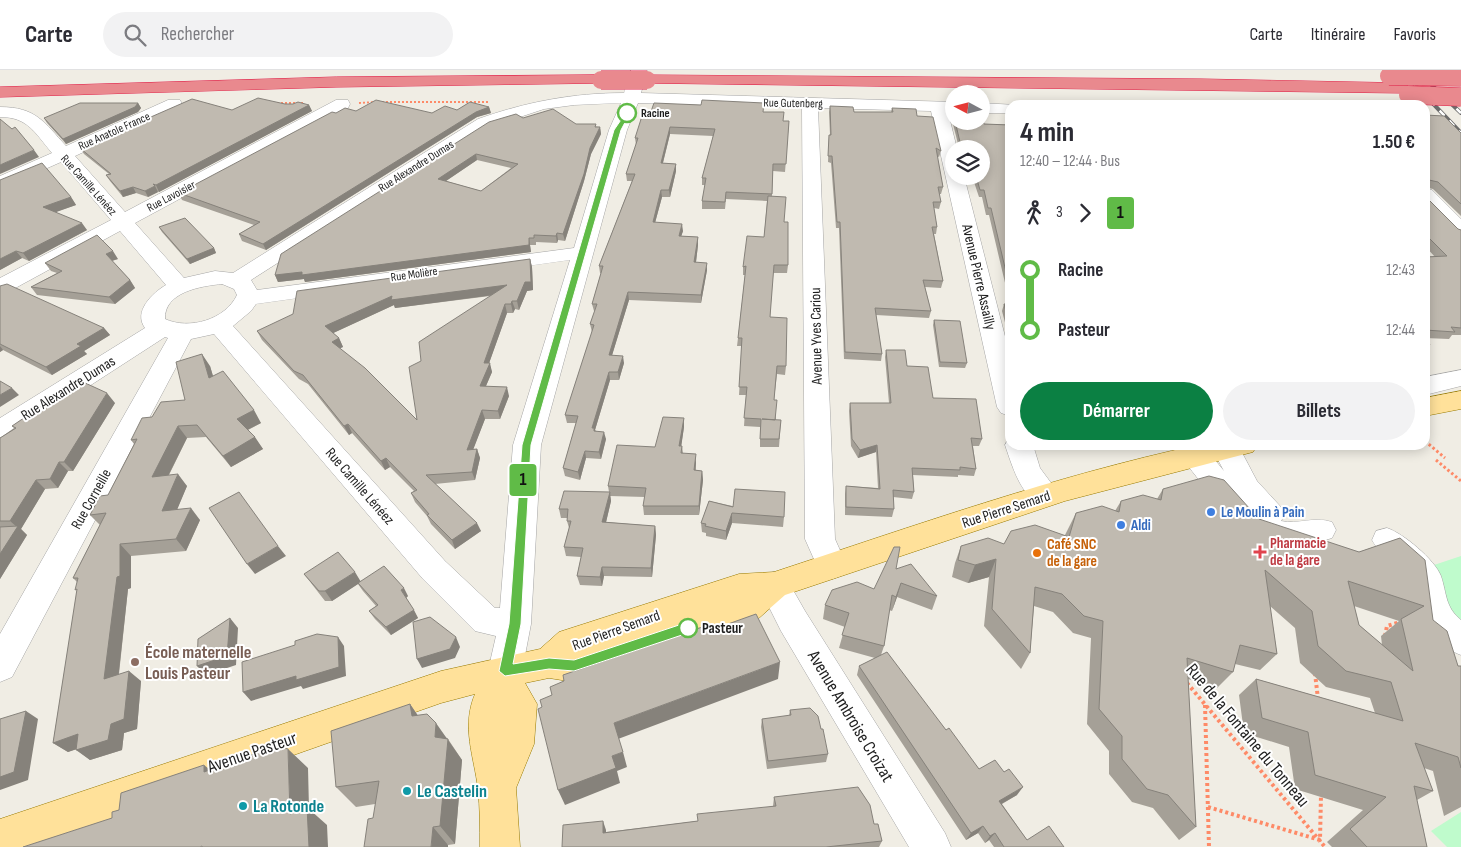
<!DOCTYPE html>
<html lang="fr">
<meta charset="utf-8">
<style>
:root{--surface:#fff;--page:#f2f2f3;--text:#2b2b33;--muted:#7c7c81;--line:#e1e1e2;--accent:#0b8043}
body{margin:0;font-family:"Sofia Sans Condensed",sans-serif;background:var(--page);color:var(--text);height:100vh;display:flex;flex-direction:column;font-size:19px;white-space:nowrap}
*{box-sizing:border-box;margin:0}
p{font-size:16px;color:var(--muted)}
.icon{flex:none;width:28px;height:28px;fill:none;stroke:currentColor;stroke-width:2;stroke-linecap:round;stroke-linejoin:round}
.map{position:relative;flex:1;overflow:hidden}
.side{position:absolute;left:1005px;top:30px;width:425px;height:350px;display:flex;flex-direction:column;background:var(--surface);border-radius:15px;box-shadow:0 2px 12px #0003}
.side>*{flex:none}
.badge{padding:0 10px;border-radius:4px;font-size:18px;line-height:32px}
.needle{width:32px;rotate:277deg}
.tools{position:absolute;left:945px;top:15px;display:grid;gap:10px}
.tools a{display:grid;place-items:center;width:45px;height:45px;border-radius:50%;background:var(--surface);box-shadow:0 2px 12px #0003;font-size:25px}
.map>.badge{position:absolute;translate:-50% -50%;box-shadow:0 0 0 2px #fff}
.legs{display:flex;align-items:center;gap:8px;height:55px;padding:0 15px;font-size:16px}
.legs p{margin-inline-start:auto}
.summary{display:flex;align-items:center;justify-content:space-between;height:85px;padding:0 15px}
h1{font-size:28px;font-weight:700;line-height:38px}
.primary-button{display:flex;gap:10px;margin-top:auto;padding:10px 15px}
.primary-button a{flex:1;height:58px;border-radius:30px;background:var(--accent);color:#fff;font-size:20px;font-weight:700;line-height:58px;text-align:center}
.primary-button a+a{background:var(--page);color:var(--text)}
ul{padding:0 15px;list-style:none}
li{display:flex;align-items:center;gap:18px;height:60px;font-size:19px}
li i{display:grid;place-items:center;width:8px;height:100%;margin:0 6px;background:currentColor}
li i::after{content:'';width:12px;height:12px;margin:-6px;border:4px solid;border-radius:50%;background:var(--surface)}
li p{margin-inline-start:auto}
li:first-child i{background:linear-gradient(#0000 50%,currentColor 0)}
li:last-child i{background:linear-gradient(currentColor 50%,#0000 0)}
header{display:flex;align-items:center;gap:30px;box-sizing:border-box;height:70px;padding:0 25px;background:var(--surface);border-bottom:1px solid var(--line)}
header strong{font-size:24px}
nav{display:flex;gap:28px;margin-inline-start:auto;font-size:18px}
.search{width:350px;height:45px;background:var(--page);display:flex;align-items:center;gap:12px;box-sizing:border-box;padding:0 18px;border-radius:28px;color:var(--muted);font-size:19px}
.map>svg:first-child{display:block}
.park{fill:#bffbcc}
.lines{fill:none;stroke-linecap:round;stroke-linejoin:round}
.minor-casing{stroke:#a5a5a5;stroke-width:1}
.major-casing{stroke:#987a00;stroke-width:1}
.highway-casing{stroke:#e01f47;stroke-width:1}
.path-far2{stroke:#fe8a67;stroke-width:2;stroke-dasharray:2 2;stroke-linecap:butt}
.path-far1{stroke:#fe8a67;stroke-width:3;stroke-dasharray:2.5 2.5;stroke-linecap:butt}
.path{stroke:#fe8a67;stroke-width:4;stroke-dasharray:3 3;stroke-linecap:butt}
.minor{fill:#fff;fill-rule:evenodd}
.major{fill:#ffe19a;fill-rule:evenodd}
.highway{fill:#e9898e;fill-rule:evenodd}
.rail-casing{stroke:#6c6c6c;stroke-width:4}
.rail{stroke:#fff;stroke-width:2.5;stroke-dasharray:7;stroke-linecap:butt}
.highway-bridge-casing{stroke:#e01f47;stroke-width:19;stroke-linecap:butt}
.highway-bridge{stroke:#e9898e;stroke-width:18}
.wall{fill:#a5a097;fill-rule:evenodd}
.shaded-wall{fill:#86827b}
.building{fill:#c0bab0;stroke:#86827b;fill-rule:evenodd}
.line-1{fill:#60bb47;stroke:#fff}
.stop-1-dot{fill:#fff;stroke:#60bb47;stroke-width:2.5}
.shop-dot{fill:#3f7fe0;stroke:#fff;stroke-width:2}
.health-dot{fill:#e0444e;stroke:#fff;stroke-width:2}
.food-dot{fill:#e8710a;stroke:#fff;stroke-width:2}
.education-dot{fill:#8d6e63;stroke:#fff;stroke-width:2}
.culture-dot{fill:#0f9aa8;stroke:#fff;stroke-width:2}
.labels{text-anchor:middle;stroke-width:4;stroke-linejoin:round;paint-order:stroke}
.far-street-label{font-size:12px;fill:#1e1e1e;stroke:#fff}
.far-stop-label{font-size:12px;font-weight:bold;fill:#1e1e1e;stroke:#fff;text-anchor:start}
.street-label{font-size:15px;fill:#1e1e1e;stroke:#fff}
.shop-label{font-size:15px;font-weight:bold;fill:#366cbe;stroke:#fff;text-anchor:start}
.health-label{font-size:15px;font-weight:bold;fill:#be3a42;stroke:#fff;text-anchor:start}
.food-label{font-size:15px;font-weight:bold;fill:#c56008;stroke:#fff;text-anchor:start}
.stop-label{font-size:15px;font-weight:bold;fill:#1e1e1e;stroke:#fff;text-anchor:start}
.near-education-label{font-size:18px;font-weight:bold;fill:#785e54;stroke:#fff;text-anchor:start}
.near-street-label{font-size:18px;fill:#1e1e1e;stroke:#fff}
.near-culture-label{font-size:18px;font-weight:bold;fill:#0d838f;stroke:#fff;text-anchor:start}
</style>
<header>
<strong>Carte</strong>
<div class="search"><svg class="icon" aria-label="search" viewBox="0 0 24 24"><circle cx="10" cy="10" r="6"/><path d="M15 15l6 6"/></svg>Rechercher</div>
<nav><a>Carte</a><a>Itinéraire</a><a>Favoris</a></nav>
</header>
<div class="map">
<svg width="1461" height="777" viewBox="0 0 1461 777">
<rect width="100%" height="100%" fill="#f0ede4"/>
<path class="park" d="M1461 486V566L1431 496Z
M1461 742V777H1447L1431 761Z"/>
<g class="lines">
<g class="minor-casing">
<path id="minor" d="M631 0H647L641 23 954 32V42H948L957 79H954V106H964L1010 286V346L1001 343 997 337 931 41 818 38 835 469 847 496 843 505 832 509 821 505 805 469 802 38 638 33 627 60 541 375 531 554 522 601 517 612 505 617 493 612 488 601 496 566 475 561 423 509 214 264 191 269 12 607 0 612V564L168 268 165 267 9 368 0 371V348L145 258C133 242 152 223 166 215L120 161 8 222 0 224V208L111 150 61 92 0 119V106L52 83C35 63 28 47 0 47V37C36 37 44 52 66 76L168 30H180L182 34 180 38 75 86 125 142 336 30H348L350 34 348 38 135 153 184 208 215 201 233 203 478 49C526 32 573 23 624 23ZM621 33 609 60 574 178 257 220 251 210 490 57 544 39 574 35ZM570 190 513 375 500 538H495L445 491 233 256 251 241 256 234ZM222 214 234 219 237 225C225 250 189 260 165 249 164 222 201 216 222 214Z
M981 33 1016 35H1010V43H981Z
M1425 118 1432 120 1461 149V167L1454 165 1425 135Z
M1461 300V316L1425 325V307Z
M1009 368 1010 375H1033L1040 398 1060 425 1056 433C1025 443 1013 398 1005 375Z
M1195 375 1205 378 1224 401 1210 375H1238L1257 411 1280 436 1285 444 1281 451C1298 455 1314 446 1332 452L1336 460 1332 468C1256 493 1226 444 1185 392L1181 385 1185 378Z
M1387 458C1403 463 1435 490 1441 506 1447 524 1445 537 1461 550V585C1445 579 1424 564 1419 547 1416 536 1416 523 1411 513 1405 499 1381 487 1372 470L1376 461Z
M774 502 785 506 805 541 945 763 951 777H909L781 561 758 515 763 506Z"/>
</g>
<g class="major-casing">
<path id="major" d="M1461 321V339L1425 346V328Z
M1198 375H1257L1253 382 1065 431 785 525 759 548 594 605 574 612 549 608 525 613 537 634 534 674 516 718 520 777H480C480 758 480 738 478 719 474 686 461 657 475 624L441 633 33 777H0V749L441 601 540 579 559 562 739 504 774 502C914 456 1054 406 1198 375Z"/>
</g>
<g class="highway-casing">
<path id="highway" d="M601 5 609 10 607 13 336 17 0 27V17L336 7Z
M647 5 1201 9 1403 13 1411 18 1403 23 641 13 639 10Z"/>
</g>
<path class="path-far2" d="M382 32H490
M277 33H305
M359 33 375 32"/>
<path class="path-far1" d="M1425 371 1445 388
M1436 390 1461 411"/>
<path class="path" d="M1385 566 1387 556 1400 552
M1315 603 1318 629
M1187 613 1325 777
M1205 635 1209 777
M1208 737 1320 770 1321 725"/>
<use href="#minor" class="minor"/>
<use href="#major" class="major"/>
<use href="#highway" class="highway"/>
<g class="rail-casing">
<path id="rail" d="M1401 0 1461 63
M1416 0 1461 43
M1453 0 1461 7"/>
</g>
<use href="#rail" class="rail"/>
<g class="highway-bridge-casing">
<path id="highway-bridge" d="M1389 6 1461 7
M601 10H647
M1408 25 1461 27"/>
</g>
<use href="#highway-bridge" class="highway-bridge"/>
</g>
<path class="wall" d="M138 33 141 38 138 42 66 74 47 53 44 48Z
M285 34 309 35 312 41 159 122 157 121 158 122 148 127 136 123 123 127 110 111 106 105 109 104 84 84 80 78 232 40Z
M830 36 854 42H891L892 38 917 46 941 81 939 87 937 86 943 117 941 124H939L941 132 939 139 934 138 937 157 936 164H934L943 211 941 218 925 217 931 241 929 248 876 245 882 284 881 291 844 289 839 158H836L831 93 828 92 829 65H830L829 42Z
M489 37 491 43 477 47 266 180 242 171 239 164 254 155 182 130 179 123 336 43 356 41 432 43 457 40Z
M764 42 783 51H789L785 102 773 101 772 126 784 152 788 195 787 203H773L770 247 786 296 785 305 777 304 774 330 776 350H781L779 377H760V357L744 356 746 325H739L742 276H737L738 268 745 205H743V197L764 167 767 131 726 129 725 139H702V131L705 115H702V108L713 66 670 64 663 93 676 94V101L670 127H662L655 153 683 161 681 166 698 167V175L696 192 707 200 701 233 629 230 612 285 624 293 619 310H610L595 360 606 369 601 389 586 388 580 410 565 406 563 398 576 353H567L565 345 592 262 590 254 595 241H594L592 234 601 203H600L599 196 632 111H627L626 104 636 75 635 68 649 47Z
M1425 45 1461 63V146L1433 119 1429 118 1428 129 1458 159 1461 160V265H1452L1449 269 1425 268 1430 275 1425 281V187H1435L1425 176Z
M523 48 600 57 601 64 591 84 584 111 565 171 558 170 557 173 536 172V175H530L531 182 305 212 304 209 278 212 275 205ZM477 90 511 98 481 121 446 111Z
M954 49V51H981L984 54 1010 55V264H1008L1002 241 1004 234H1010L989 145H986L982 127H979L973 109 969 106H981V79H956L958 74 953 54Z
M0 110 71 127 76 135 55 142 87 160 29 191 22 188 0 200Z
M159 157 214 178 216 183 190 194 162 162Z
M118 189 112 191 130 210 135 218 115 234 37 225 31 217 57 203 51 201 45 193Z
M530 189 532 197 533 220 527 221 519 240 515 239 513 243H507L489 293 492 302 486 316 509 326 500 349H485L473 379H477L480 388 475 410 435 414 481 461 455 479 431 454 427 446 415 432 411 423 414 421 390 397 385 400 352 363 349 365 308 314 299 309 262 270 257 261ZM490 226 421 291 417 350 340 278 343 277 339 268 333 263 394 235 395 238Z
M0 216 104 258 110 265 84 281 87 284 52 305 3 280 0 282Z
M934 250 967 293 965 298 939 297 933 255Z
M886 280 907 296 933 328 982 369 979 376H973L976 399 974 406 958 405V407L913 405 914 422 912 429 893 427 894 439 892 447 845 445V424L846 416 878 418 876 382 858 388 851 376 849 341 850 333H889L885 287Z
M210 296 213 306 261 353 248 360 263 379 231 397 206 367 187 368 169 405 187 416 177 439 200 450 186 481 131 486V518L128 519 119 604 141 611 137 659 124 663 122 680 90 690 76 679 68 682 53 673 77 522V512L73 508 100 455 90 445 108 425 134 374 131 370 152 347 185 330Z
M115 333 73 401H68L58 418 45 419 21 459 27 465 0 509V368L14 358 12 356 47 335Z
M684 348V357L681 376H682L683 383 696 393V400L702 401 703 410 699 445H644L643 436 645 427 610 426 611 431 606 452 655 456 656 465 652 507 604 506 602 516 580 515 577 506 581 487 566 486 564 477 569 458 567 451V448H561L559 439 609 422 608 416 655 377Z
M1040 375H1066L1065 377Z
M1163 419 1359 482 1400 468 1433 550 1458 596H1461V737L1444 746 1433 701 1424 698 1433 721 1417 730 1427 777H1332L1327 772 1363 740 1295 719 1289 677 1244 663 1239 625 1256 609 1375 643 1370 628 1326 617 1300 593 1295 558 1270 536 1277 584 1260 600 1235 594 1233 602 1217 618 1188 609 1196 757 1179 770 1153 738 1132 732 1109 704V681L1087 654 1091 568 1073 563 1053 542 1034 536 1030 583 1021 599 984 556 989 507 968 513 952 507 955 493 961 476 1004 474 1065 465 1076 443 1115 441 1121 431 1157 429ZM1354 536 1399 551 1381 566 1382 575 1359 555Z
M709 431 784 447 783 457 732 453 726 470 706 466V463L702 462 701 453Z
M896 499 937 526 932 540 897 527 892 541 889 540 884 576 881 585 979 699 1017 725 1002 734 1027 770 1064 777H994L989 770 985 773 978 763 966 770 857 605 859 596 875 588 839 578 845 557 823 549 825 535 874 519Z
M304 504 360 511 408 526 406 528 418 548 391 565 375 549 369 541 376 536 363 521 358 514 332 531H325Z
M410 634 418 646 448 669 462 690 455 774 448 775 375 734 356 737 336 717Z
M790 640 828 684 826 692 767 699 761 657 762 649 789 646Z
M774 727 874 754 882 771 879 777H562L606 760V762L698 751 773 736Z"/>
<path class="shaded-wall" d="M138 33 141 38 138 42 66 74 63 69Z
M309 35 312 41 159 122 156 115Z
M489 37 491 43 477 47 266 180 263 174 476 42Z
M600 57 601 64 591 84 584 111 565 171 563 164 590 78Z
M670 57V64L661 100V93Z
M34 80 39 87 0 104V95Z
M476 84 477 90 440 115 438 109Z
M676 94V101L670 127 669 120Z
M155 116 158 122 148 127 145 121Z
M133 117 136 123 123 127 120 121Z
M661 120 662 127 653 160V152Z
M71 127 76 135 48 145 43 137Z
M82 153 87 160 29 191 23 183Z
M682 154 683 161 679 173V166Z
M557 163 558 170 557 173 556 166Z
M698 167V175L695 200 694 192Z
M529 168 531 182 305 212 304 209 278 212 275 205Z
M214 178 216 183 190 194 187 189Z
M16 181 22 188 0 200V189Z
M113 181 118 189 111 191 106 184Z
M530 189 532 197 533 220 527 221 519 240 517 231Z
M707 193V200L701 233V225Z
M130 210 135 218 115 234 109 227Z
M507 215 509 223 395 238 394 235 329 265 325 256 392 226Z
M628 222 629 230 610 292 609 285Z
M512 231 515 239 513 243 511 234Z
M505 234 507 243 487 299 490 293 492 302 482 325 480 316 484 293Z
M104 258 110 265 84 281 87 284 52 305 46 297 77 274Z
M339 268 343 277 336 280 332 272Z
M0 276 3 280 0 282Z
M202 284 210 296 217 320 209 308Z
M623 286 624 293 619 310 618 302Z
M609 302 610 310 595 360 596 365 592 358Z
M507 317 509 326 500 349 498 341Z
M12 318 19 325 0 337V325Z
M107 323 115 333 73 401 64 392Z
M254 340 261 353 245 361 237 349Z
M482 340 485 349 470 388 467 380Z
M684 348V357L680 385 679 376Z
M348 354 352 363 349 365 344 356Z
M178 356 187 368 162 418 152 407Z
M604 362 606 369 601 389 599 382Z
M255 367 263 379 231 397 223 386Z
M877 375 876 382 858 388 860 380Z
M477 379 480 388 475 410 472 402Z
M585 381 586 388 580 410 578 402Z
M696 384V393L694 409V400Z
M386 388 390 397 385 400 381 391Z
M59 392 68 401 58 418 50 409Z
M702 401 703 410 699 445V436Z
M178 404 187 416 172 452 162 441Z
M36 410 45 419 21 459 27 465 0 509V484L17 457 10 451Z
M610 422 611 431 604 461 602 452Z
M191 438 200 450 186 481 176 469Z
M732 443V453L726 470V461Z
M477 453 481 461 455 479 452 470Z
M655 456 656 465 652 507 651 498Z
M120 474 131 486V518L128 519 117 619 104 609Z
M278 476 286 486 255 504 247 494Z
M996 489 989 507 968 513 975 495Z
M602 497 604 506 602 516 600 507Z
M355 502 361 512 332 531 325 521Z
M901 513 897 527 892 541 896 527Z
M404 518 408 526 406 528 401 520Z
M414 540 418 548 391 565 386 557Z
M230 548 238 558 236 595 206 605 197 596Z
M338 567 344 576 346 606 303 619 301 616 251 631 243 622Z
M456 567 460 577 455 588 422 598 417 589Z
M780 592 778 609 618 669 614 653Z
M129 601 141 611 137 659 124 663 122 680 90 690 76 680 111 654Z
M410 634 425 656 412 646Z
M26 641 38 649 28 710 0 720V707Z
M436 653 462 690 455 774 440 756 435 667Z
M78 664 92 674 68 682 53 673Z
M288 679 308 698 309 739 327 755 328 777H309L290 744Z
M623 682 627 697 617 701 620 713 565 735 558 720 612 686Z
M204 695 228 714 204 702Z
M1023 717 1017 725 994 738 999 731Z
M603 751 606 760V771L603 763Z
M983 756 978 763 966 770 971 763Z
M433 757 448 775V777H431Z
M995 763 989 770 985 773 990 766Z"/>
<path class="building" d="M258 28 285 34H293L298 32 309 35 156 115 153 114 155 116 145 121 133 117 120 121 106 105 111 104 80 78 192 29 232 40Z
M376 30 432 43 445 36 457 40 470 32 489 37 476 42 263 174 239 164 260 152 179 123 332 42 336 43 345 38 356 41Z
M702 30 764 33 763 42H784L783 51H789L786 94H773L772 124 726 122 725 132 702 131 706 108H702L715 59 670 57 661 93 676 94 669 120H661L653 152 682 154 679 166 698 167 694 192 707 193 701 225 628 222 609 285 623 286 618 302H609L592 358H594V361L604 362 599 382 585 381 578 402 563 398 578 346 565 345 594 255 590 254 597 234H592L603 196H599L635 104H626L638 68H635L642 46 649 47 654 33 701 35Z
M80 33H138L135 37 63 69 44 48Z
M830 36 853 37 854 42H893L892 38 916 39 917 46 933 47 941 81 936 78 943 117H938L941 132H933L937 157H932L943 211 923 210 931 241 875 238 882 284 845 282 840 152H837L832 86H828L829 65H831Z
M553 39 576 54H596L595 57H600L590 78 584 104 563 164 557 163 556 166 534 165V168H529V175L302 205V202L275 205 281 184 489 52 516 44 523 48ZM476 84 518 94 481 121 438 109Z
M981 44 984 54 1010 55V219L991 138H988L984 120H980L976 106H981V79H957V74L960 72 955 51H981Z
M1425 45 1444 46 1461 63V134L1438 112 1429 110 1428 129 1458 159 1461 160V258L1451 257 1455 262 1425 260V187L1447 186 1425 164Z
M0 49 12 59 15 57 34 80 0 95Z
M42 93 71 127 43 137 82 153 23 183 16 181 0 189V110Z
M768 126 786 127 784 152H788V195H774L770 247 787 248 786 296H777L774 330H777L775 350 762 349 781 350 779 369H760L761 349 744 348 747 317H739L742 268H738L746 196 743 197 747 166 764 167Z
M185 148 214 178 187 189 159 157Z
M97 165 113 181 106 184 130 210 109 227 31 217 62 201 45 193Z
M530 189 531 212H525L517 231H512L511 234H505L484 293H490L480 316 507 317 498 341 482 340 467 380 477 379 472 402 426 405 477 453 452 470 427 445 429 444 411 423 417 420 386 388 381 391 348 354 344 356 303 305 294 301 257 261 293 244 297 221ZM507 215 419 272 421 291 409 297 417 350 365 298 332 272 339 268 325 256 392 226 391 230Z
M7 214 104 258 77 274 81 276 46 297 0 274V216Z
M1004 234H1010V256Z
M934 250 960 251 967 293 940 292Z
M1425 267 1430 275H1425Z
M886 280H905L907 296 928 297 933 328 976 329 982 369 971 368 976 399 960 397V400L912 398 914 422 893 420 894 439 846 437V416L880 419 877 375 860 380 852 369 850 333H891Z
M202 284 209 308 223 301 254 340 237 349 255 367 223 386 197 355 178 356 152 407 178 404 162 441 191 438 176 469 120 474V506L117 507 104 609 129 601 124 649 111 654 108 670 76 680 78 664 53 673 77 519 75 520 78 508H73L106 443 90 445 100 426 108 425 137 369 131 370 142 348 152 347 161 332 185 330 176 292Z
M0 311 12 318 0 325Z
M83 312 107 323 64 392H59L50 409 36 410 10 451H0V368L16 358 12 356 46 333 47 335Z
M663 347 684 348 679 376H682L681 383 696 384 694 400 702 401 699 436H643L646 418 608 416 617 375 655 377Z
M1209 406 1224 410 1259 449 1359 482 1400 468 1425 490 1433 550 1447 561 1458 596H1461V698L1458 687 1415 673 1433 721 1414 716 1427 777H1367L1350 759 1386 727 1315 705 1308 662 1262 648 1256 609 1403 651 1391 612 1346 601 1318 576 1312 541 1265 500 1277 584 1240 575 1233 602 1187 588 1196 757 1168 725 1147 719 1122 689V666L1099 639 1103 551 1084 546 1062 524 1035 517 1030 583 992 539 996 489 975 495 958 490 961 476 988 468 1004 474 1011 461 1035 455 1069 467 1076 443 1102 436 1119 442 1121 431 1143 425 1161 430 1163 419ZM1348 511 1424 536 1401 549 1413 601 1359 555Z
M735 419 785 422 784 447 732 443 726 461 705 456 706 454 701 453 709 431 733 437Z
M564 421 610 422 602 452 655 456 651 498 602 497 600 507 577 506 583 478 564 477 571 451H567L568 439H559Z
M239 422 278 476 247 494 209 438Z
M18 456 0 484V457Z
M894 477H900L896 499 911 494 937 526 901 513 896 527 892 525 884 576 842 565 849 543 825 535 832 520 857 512 874 519Z
M338 482 355 502 325 521H319L304 504Z
M384 496 404 518 401 520 414 540 386 557 369 541 378 535 358 513Z
M756 544 780 592 614 653 623 682 612 686 616 698 558 720 538 639 542 637 540 630 552 625 550 617 564 611 563 605 711 554 714 559Z
M430 547 456 567 450 579 417 589 413 552Z
M230 548 227 586 197 596 198 569Z
M317 564 338 567 339 597 296 610V606L243 622 242 592 295 575V571Z
M887 582 946 660 949 658 979 699 995 690 1004 702 1009 699 1023 717 999 731 1027 770 1049 756 1064 777H1004L995 763 990 766 983 756 971 763 859 596Z
M410 634 412 646 427 644 436 653 435 667 448 669 440 756 433 757 431 777H364L368 749 373 748 379 711 336 717 331 661Z
M810 638 818 646 821 659H823L828 684 768 691 762 649 791 645 790 640Z
M26 641 14 702 0 707V649Z
M276 676 288 679 290 744 307 737 309 777H202V776L200 777H23L112 748V742L119 740 121 723 204 695V702Z
M858 717 870 735 874 754H878L882 771 826 777H562L563 755 603 751V763L698 751 697 744 776 736 774 727Z"/>
<path class="line-1" d="M627 41 630 43 621 60 531 375 521 554 513 594 549 588 574 590 688 552 694 558 688 563 574 601 549 599 505 606 499 601 509 554 522 375 614 60Z"/>
<g class="stop-1-dot">
<circle cx="627" cy="43" r="9"/>
<circle cx="688" cy="558" r="9"/>
</g>
<g class="shop-dot">
<circle cx="1211" cy="442" r="5"/>
<circle cx="1121" cy="455" r="5"/>
</g>
<path class="health-dot" d="M1257.5 474.5h5v5h5v5h-5v5h-5v-5h-5v-5h5z"/>
<circle class="food-dot" cx="1037" cy="483" r="5"/>
<circle class="education-dot" cx="135" cy="592" r="5"/>
<g class="culture-dot">
<circle cx="407" cy="721" r="5"/>
<circle cx="243" cy="736" r="5"/>
</g>
<g class="labels">
<g class="far-street-label">
<text transform="translate(793 33) rotate(1)" y="4">Rue Gutenberg</text>
<text transform="translate(114 61) rotate(-24)" y="4">Rue Anatole France</text>
<text transform="translate(416 96) rotate(-32)" y="4">Rue Alexandre Dumas</text>
<text transform="translate(89 115) rotate(48)" y="4">Rue Camille Lénéez</text>
<text transform="translate(171 126) rotate(-28)" y="4">Rue Lavoisier</text>
<text transform="translate(414 204) rotate(-8)" y="4">Rue Molière</text>
</g>
<g class="far-stop-label">
<text x="641" y="47">Racine</text>
</g>
<g class="street-label">
<text transform="translate(979 207) rotate(77)" y="5">Avenue Pierre Assailly</text>
<text transform="translate(816 266) rotate(-91)" y="5">Avenue Yves Cariou</text>
<text transform="translate(68 318) rotate(-32)" y="5">Rue Alexandre Dumas</text>
<text transform="translate(360 416) rotate(49)" y="5">Rue Camille Lénéez</text>
<text transform="translate(91 429) rotate(-61)" y="5">Rue Corneille</text>
<text transform="translate(1006 439) rotate(-18)" y="5">Rue Pierre Semard</text>
<text transform="translate(616 560) rotate(-20)" y="5">Rue Pierre Semard</text>
</g>
<g class="shop-label">
<text x="1221" y="447">Le Moulin à Pain</text>
<text x="1131" y="460">Aldi</text>
</g>
<g class="health-label">
<text x="1270" y="478">Pharmacie<tspan x="1270" dy="17">de la gare</tspan></text>
</g>
<g class="food-label">
<text x="1047" y="479">Café SNC<tspan x="1047" dy="17">de la gare</tspan></text>
</g>
<g class="stop-label">
<text x="702" y="563">Pasteur</text>
</g>
<g class="near-education-label">
<text x="145" y="588">École maternelle<tspan x="145" dy="21">Louis Pasteur</tspan></text>
</g>
<g class="near-street-label">
<text transform="translate(851 646) rotate(59)" y="6">Avenue Ambroise Croizat</text>
<text transform="translate(1248 665) rotate(50)" y="6">Rue de la Fontaine du Tonneau</text>
<text transform="translate(252 682) rotate(-19)" y="6">Avenue Pasteur</text>
</g>
<g class="near-culture-label">
<text x="417" y="727">Le Castelin</text>
<text x="253" y="742">La Rotonde</text>
</g>
</g>
</svg>
<div class="tools">
<a><svg class="needle" viewBox="-14 -14 28 28"><path d="M0-13l5 13h-10z" fill="#e53935"/><path d="M0 13l5-13h-10z" fill="#7c7c81"/></svg></a>
<a><svg class="icon" aria-label="layers" viewBox="0 0 24 24"><path d="M12 4l9 5-9 5-9-5zM3 14l9 5 9-5"/></svg></a>
</div>
<b class="badge" style="left:523px;top:410px;background:#60bb47;color:#111">1</b>
<section class="side">
<div class="summary"><div><h1>4 min</h1><p>12:40 – 12:44 · Bus</p></div><b>1.50 €</b></div>
<div class="legs"><svg class="icon" aria-label="walk" viewBox="0 0 24 24"><circle cx="13" cy="4" r="2"/><path d="M13 8l-2 6 4 7M11 14l-3 7M7 12l3-4h3l4 4"/></svg>3<svg class="icon" aria-label="forward" viewBox="0 0 24 24"><path d="M9 5l7 7-7 7"/></svg><b class="badge" style="background:#60bb47;color:#111">1</b></div>
<ul>
<li><i style="color:#60bb47"></i><b>Racine</b><p>12:43</p></li>
<li><i style="color:#60bb47"></i><b>Pasteur</b><p>12:44</p></li>
</ul>
<div class="primary-button"><a>Démarrer</a><a>Billets</a></div>
</section>
</div>
